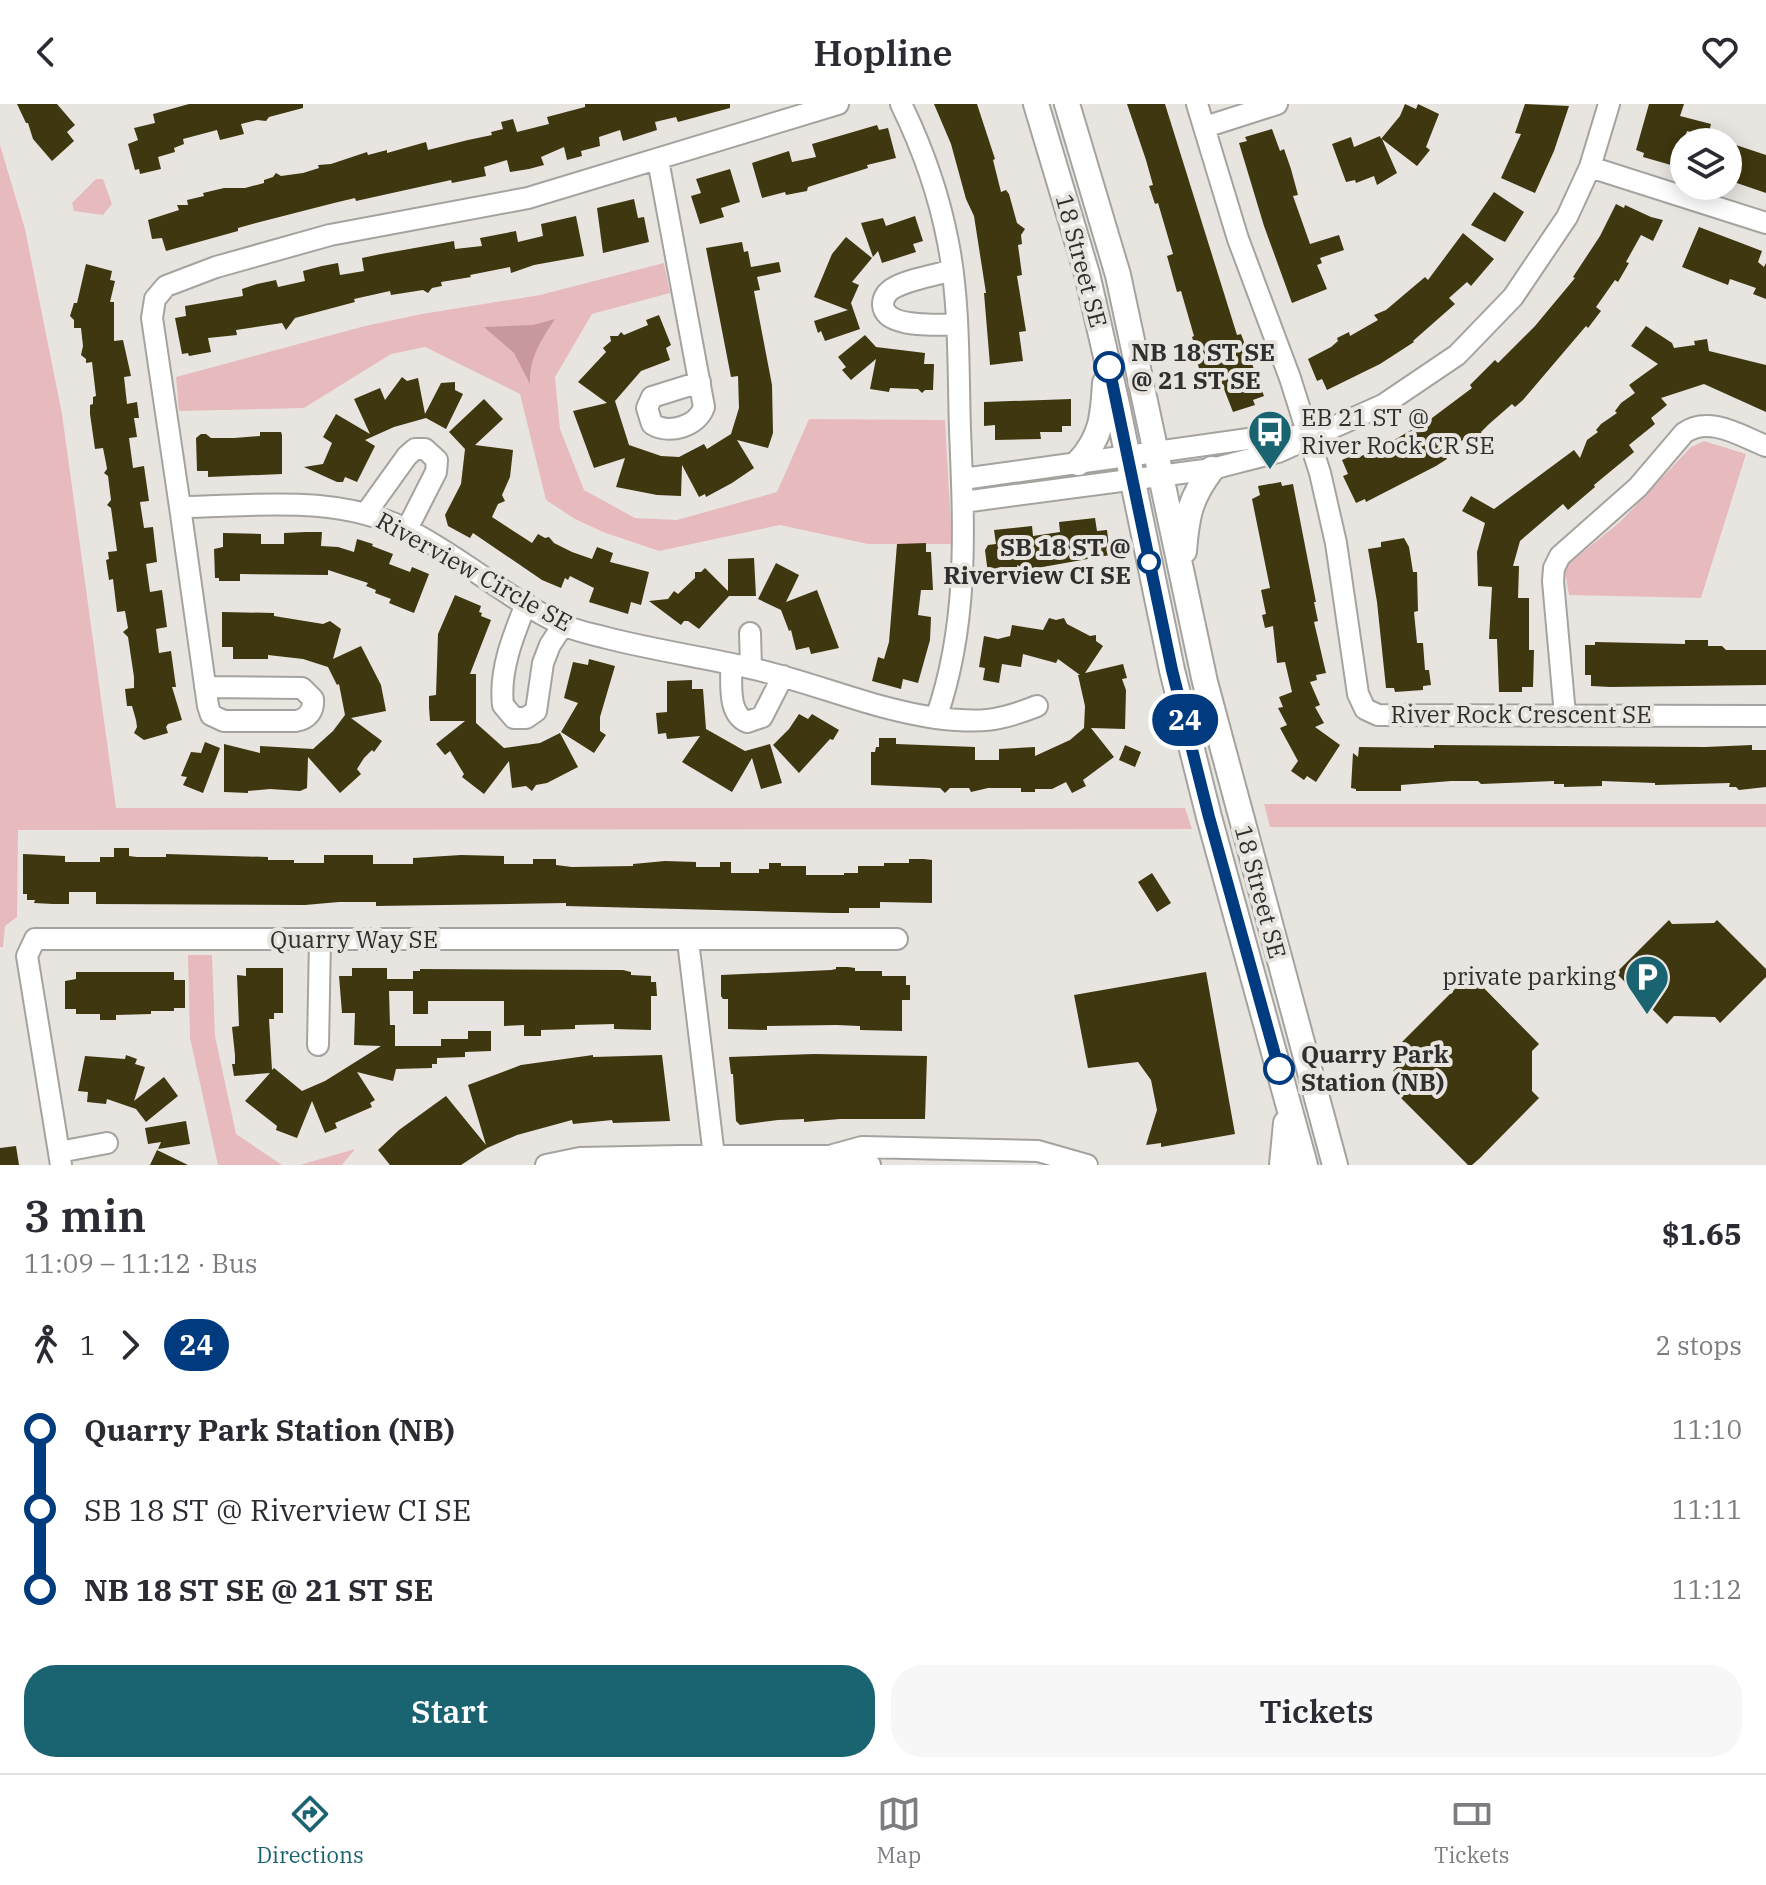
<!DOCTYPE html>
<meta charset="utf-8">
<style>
:root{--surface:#fff;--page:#f7f7f7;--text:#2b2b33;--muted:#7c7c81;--line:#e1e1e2;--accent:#1a6371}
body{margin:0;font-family:"IBM Plex Serif",serif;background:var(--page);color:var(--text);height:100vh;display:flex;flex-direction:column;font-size:30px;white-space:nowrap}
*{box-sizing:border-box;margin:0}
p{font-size:26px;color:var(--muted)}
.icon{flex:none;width:44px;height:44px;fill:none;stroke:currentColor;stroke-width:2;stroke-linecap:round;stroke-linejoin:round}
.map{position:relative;height:1061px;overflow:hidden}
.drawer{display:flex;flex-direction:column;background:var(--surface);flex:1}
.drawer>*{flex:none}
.badge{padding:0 16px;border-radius:26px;font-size:28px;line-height:52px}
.buttons{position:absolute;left:1670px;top:24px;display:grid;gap:16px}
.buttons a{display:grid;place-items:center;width:72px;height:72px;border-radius:50%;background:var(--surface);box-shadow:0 4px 20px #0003;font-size:40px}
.map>.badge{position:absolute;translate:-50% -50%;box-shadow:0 0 0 4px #fff}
.legs{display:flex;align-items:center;gap:12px;height:88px;padding:0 24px;font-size:26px}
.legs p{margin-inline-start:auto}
.summary{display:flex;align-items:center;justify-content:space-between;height:136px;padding:0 24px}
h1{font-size:44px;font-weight:600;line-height:60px}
.action{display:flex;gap:16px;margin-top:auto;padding:16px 24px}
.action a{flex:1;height:92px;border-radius:32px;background:var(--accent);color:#fff;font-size:32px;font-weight:600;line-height:92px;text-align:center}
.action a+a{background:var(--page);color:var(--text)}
ul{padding:0 24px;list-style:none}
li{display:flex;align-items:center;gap:28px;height:80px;font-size:30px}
li i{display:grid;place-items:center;width:12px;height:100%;margin:0 10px;background:currentColor}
li i::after{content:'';width:20px;height:20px;margin:-10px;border:6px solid;border-radius:50%;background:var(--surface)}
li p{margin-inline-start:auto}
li:first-child i{background:linear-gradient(#0000 50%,currentColor 0)}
li:last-child i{background:linear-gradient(currentColor 50%,#0000 0)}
header{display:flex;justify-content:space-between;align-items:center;height:104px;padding:0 24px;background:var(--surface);font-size:36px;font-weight:600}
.tabs{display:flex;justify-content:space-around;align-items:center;height:112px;border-top:2px solid var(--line);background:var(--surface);font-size:22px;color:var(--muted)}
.tabs a{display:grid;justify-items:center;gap:4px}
.tabs .on{color:var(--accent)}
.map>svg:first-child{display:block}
.green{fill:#e7bbbe}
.forest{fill:#c8989c}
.building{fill:#3e370f}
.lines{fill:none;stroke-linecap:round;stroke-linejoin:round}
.minor-casing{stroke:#a5a39f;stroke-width:24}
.major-casing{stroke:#a5a39f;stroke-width:28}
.minor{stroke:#fff;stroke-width:20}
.major{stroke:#fff;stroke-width:24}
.line-1-casing{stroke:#fff;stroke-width:18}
.line-1{stroke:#003b80;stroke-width:12}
.stop-1-dot{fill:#fff;stroke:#003b80;stroke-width:4}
.labels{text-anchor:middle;stroke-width:8;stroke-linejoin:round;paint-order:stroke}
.street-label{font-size:24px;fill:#302f2e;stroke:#e8e5e1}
.stop-label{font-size:24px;font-weight:bold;fill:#302f2e;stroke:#e8e5e1;text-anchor:start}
.poi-label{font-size:24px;fill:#302f2e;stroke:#e8e5e1;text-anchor:start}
</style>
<header><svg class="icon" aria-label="back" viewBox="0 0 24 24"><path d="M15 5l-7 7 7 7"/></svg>Hopline<svg class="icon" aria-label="heart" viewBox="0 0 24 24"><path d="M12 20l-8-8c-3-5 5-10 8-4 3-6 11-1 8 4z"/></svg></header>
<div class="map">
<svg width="1766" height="1061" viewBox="0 0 1766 1061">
<rect width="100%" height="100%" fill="#e8e5e1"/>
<path class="green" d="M0 41 25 125 62 310 116 704H1185L1192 725 18 726 17 813 5 822 3 843H0Z
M96 75H103L112 100 103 111 74 107 72 99Z
M664 159 670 189 592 210 555 273 560 325 584 386 635 414 677 416 777 388 809 315 945 316 952 440H868L780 421 659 447 603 428 575 415 546 396 520 290 425 243 391 250 304 304 179 307 176 273 365 222 422 210 540 191Z
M1704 337 1746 350 1701 494 1569 491 1565 468 1567 461 1620 418 1691 343Z
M1264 700H1766V723H1270Z
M188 851H212L215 932 236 1030 282 1061H218L190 934Z
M355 1045 342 1061H300Z"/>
<path class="forest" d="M555 215C541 236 529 254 530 280L514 249 484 223 533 221Z"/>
<path class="building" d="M17 0H57L75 21 67 28 74 37 52 57 33 35 28 19H26Z
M189 0H303V4L269 13 266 17 257 16 241 20 244 30 220 36 217 26 183 35 184 40 174 44 175 48 158 53 161 65 140 70 139 65 135 66 128 40 138 36 134 24 155 19 153 10Z
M585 0H730V4L678 18 676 13 655 18 657 26 623 37 620 26 599 33 600 42 581 47 582 52 567 56 564 43 541 53 544 61 529 65 510 68 507 56 484 63 486 72 452 79 451 76 356 97 355 94 334 99 256 119 238 124V127L166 147 162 134 152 135 148 116 179 106 177 101H188L187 96 204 92 203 89 224 84H245L264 79V76L273 73 276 69 281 72 303 69 319 64 318 61 331 60 367 48 368 51 387 46V49L426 38 428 46 468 36 492 31 491 28 503 25 501 18 513 15 517 28 549 20 547 13 585 3Z
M934 0H977L995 55 993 56 1001 88 1006 86 1009 90 1017 119 1025 125 1021 131 1022 140 1018 141 1022 171 1017 172 1026 227 1019 228 1023 257 990 261 984 189H986L974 112 966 95 951 40Z
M1127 0H1165L1237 231 1241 230 1264 292 1253 296 1255 301 1233 308 1224 285 1216 288 1208 264 1200 267 1196 255 1199 254 1192 233 1194 232 1181 187 1177 188 1167 152 1173 150 1158 99 1155 100 1149 82 1153 81 1146 56Z
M1405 0 1416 5 1418 0 1439 10 1426 43 1430 46 1417 62 1382 35 1397 69 1377 81 1374 72 1356 79 1355 76 1346 78 1332 40 1351 33 1354 43 1380 32 1381 35 1400 12Z
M1525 0 1569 2 1554 47 1535 89 1501 74 1521 30 1515 29Z
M1649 0H1684L1680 12 1711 20 1708 32 1687 27 1679 54 1673 53 1671 61 1643 53 1644 49 1636 46Z
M877 21 879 26 888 24 896 54 867 61 868 64 808 83 807 87 786 91 785 88 762 94 752 59 789 47 792 58 816 53 812 40Z
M1272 25 1280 47 1284 45 1291 65 1298 91 1293 92 1310 140 1339 131 1344 146 1320 154 1322 159 1317 161 1327 185 1292 199 1264 122 1239 39 1247 37 1245 33Z
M1730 39 1766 51V89L1728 76Z
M730 65 740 98 721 104 724 113 700 120 691 92 701 89 696 75Z
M1494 88 1524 108 1505 138 1471 121Z
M634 95 638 114 644 113 649 138 603 149 597 104Z
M1616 100 1624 104 1625 101 1651 113 1663 116 1653 137 1641 131 1626 158 1629 159 1618 178 1615 176 1596 203 1601 207 1588 224 1586 222 1523 296 1515 303 1512 300 1488 321 1481 328 1482 330 1472 338 1468 333 1443 348 1447 355 1436 362 1366 398 1365 395 1356 399 1343 372 1348 370 1342 356 1358 349 1359 353 1389 339 1432 314 1472 284 1470 281 1495 256 1498 259 1535 222 1575 174 1573 173 1600 132Z
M576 112 584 152 534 161 511 169 510 163 470 171 471 173 441 178 442 182 432 184 428 189 423 186 391 191 390 187 354 195 355 198 295 214 286 226 282 219 236 226 237 231 208 234 211 248 189 252 188 249 182 250 175 214 186 212 185 202 243 192 242 185 257 180 276 176 278 183 305 177 303 167 322 162 338 159 340 171 364 167 362 154 381 150 454 137 455 145 482 142 480 134 516 127 518 138 543 132 541 120Z
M915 112 923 137 913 140 916 148 882 159 878 147 873 153 861 119 883 114 886 122Z
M1699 123 1762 147 1758 158 1764 163 1766 159V195L1753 190 1756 184 1730 175 1728 181 1682 163Z
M1463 129 1494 155 1471 182 1467 178 1449 194 1455 200 1413 237 1414 238 1380 260 1327 286 1322 275 1317 277 1308 255 1331 243 1338 237 1337 234 1349 228 1350 232 1378 216 1374 211 1386 206 1425 173 1428 176Z
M846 133 872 154 852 178 859 181 851 199 860 225 825 237 821 227 818 229 814 217 848 206 814 193 832 150Z
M742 138 744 148 748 147 751 163 779 158 781 168 757 173 760 186 754 187 772 281 773 329 768 344 737 336 754 364 732 379 706 393 705 390 699 393 682 361 681 392 657 391 616 383 625 354 594 364 573 307 607 299 578 278 606 248 603 244 611 237 610 232H618L621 228 624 231 648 221 646 216 659 211 671 241 666 244 670 256 641 267 615 297 629 341 661 352 679 353 704 340 707 345 731 330 739 304 738 272 731 273 706 144Z
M86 160 112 167 110 176 115 177 110 198H114V237L123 236 131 272 124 273 127 300 137 298 139 314H134L137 333 129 334 133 364 144 362 149 397 140 398 144 424 153 423 157 458 146 460 150 488 162 486 167 523 156 525 159 549 171 547 176 583H172L182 616 168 620 166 623 168 629 144 636 134 629 137 623 136 616 132 602H127L125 585 134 584V573L128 533 123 528 128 524 125 507 117 508 113 475 109 476 106 456 109 455 108 448 117 447 111 404 107 401 111 396 108 372 104 369 107 365 106 359 103 344 95 345 90 310V301L93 300V293L96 292 92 258 86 259V255L81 251 83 242 81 224H74V216L70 212 74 199H77Z
M1646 222 1672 239 1674 244 1695 241 1694 237 1707 235 1709 247 1766 261V308L1704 280 1661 294 1667 301 1651 314 1655 320 1629 341 1634 348 1594 381 1595 383 1568 406 1563 400 1520 437 1513 462H1519L1518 494H1529V546H1534L1533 583H1522V588H1499L1497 535H1489L1492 483 1478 482 1477 448 1485 419 1462 407 1471 392 1494 405 1574 346 1580 354 1587 336 1598 328 1596 326 1601 320 1617 309 1615 307 1621 299 1635 289 1629 281 1658 260 1631 242Z
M865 231 876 243 925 249 924 260H934L933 286H925L922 289 918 285 890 284 889 288 870 285 876 255 851 276 842 266 846 263 838 253Z
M402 273 407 277 418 274 425 310 441 279 455 278V286L463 290 446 325 426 314 394 323 365 336 375 342 357 378 345 373 343 378H337L304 363 323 360 332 339 323 333 336 310 370 330 354 295 380 284 385 296Z
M484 295 503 315 475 341 513 346 510 373 502 391 505 397 498 400 492 413 532 439 538 430 545 434 549 433 554 439 572 448 592 455 597 443 613 449 610 458 649 468 641 501 631 498 628 510 589 498 594 484 570 472 568 476 565 474 561 484 542 476 473 429 470 434 448 422 445 411 461 380 465 345 449 328Z
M1071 295V322H1062V328H1040L1041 335 995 336V321L984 322V298Z
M260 328H281L282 331V370L208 373V367H197L196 334 201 330H206L211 334H234L260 332Z
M1281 378 1282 382 1293 380 1316 498H1314L1318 517 1314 518 1326 569 1316 571 1317 576 1310 578 1320 601 1315 603 1324 619 1315 623 1340 641 1316 678 1307 672 1304 676 1291 667 1298 657 1280 624 1287 621 1278 604 1283 603 1279 593 1292 588 1285 558 1277 559 1273 522 1265 524 1262 511 1266 510 1261 486 1270 484 1252 395 1260 391 1258 382Z
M1095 414 1097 427 1107 426 1110 451 1037 464 1033 469 1017 461 1019 474 989 478 985 446 988 441 996 440 994 426 1032 422 1033 432 1060 428 1059 418Z
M306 428H322L321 442 338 443 354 448 357 435 373 440 372 442 393 450 389 460 410 468 412 463 429 470 414 509 389 499 391 495 375 489 376 486 366 482 368 479 328 466V471L240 470V477H219V474H215L214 445 223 443V429L261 430V440H284V429Z
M1404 434 1409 443 1413 468H1417L1418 507 1414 508 1417 539H1423L1425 566H1429L1431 581 1423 582V586L1395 588 1394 584H1386L1377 498 1368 445 1381 443V438Z
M926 439V448H931L933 486H921L918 511 931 513 930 536 918 579 903 575 901 585 872 577 878 553 884 555 889 538 897 440Z
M754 454 756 492H729L699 525 688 517H684L681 521 649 497 668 495 674 487 678 490 695 474V468H701L705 464 728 487V455Z
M776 459 799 471 786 498 817 486 839 544 811 550 809 543 796 546 791 526 789 527 781 506 758 495Z
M455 491 481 502 479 508 482 509 481 512 491 516 470 570H476V619L504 644 540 639 560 629 578 663 547 679 536 681 532 687 526 682 512 684 509 657 484 690 462 673 464 670 450 647 445 651 436 640 465 617H430L429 603V592L436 591 438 530Z
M222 508 274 509V512L323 520 330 517 341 525 333 555 361 542 381 581 386 607 351 614 382 637 374 648 372 646 364 654 357 665 361 670 340 689 308 653 307 684 300 687 270 685 248 687V689L224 688V640L260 649V642L313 645 333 627 345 611 339 580 337 581 328 563 303 555 268 551V555H233V543H222Z
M1049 514 1056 516 1064 514 1067 520 1090 532 1096 531V537L1103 542 1085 569 1123 560 1127 574 1122 575 1126 586 1125 625 1091 624 1114 653 1083 676 1086 682 1072 689 1066 678 1052 685H1035V688H1021V684H988L971 688 969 684H950L945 689 940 684 871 681V648H875L876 643H879V634H896V640L975 643V656H999V645L1035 643V652L1070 636 1084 624 1085 602 1078 571H1080L1058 555 1056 559 1023 550 1021 563 1002 560 999 579 983 576 985 564 979 563 984 532 998 535 1010 532 1012 521 1043 526Z
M1685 536H1708V542H1722L1726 546H1766V581L1610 583 1591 582V571H1585V541H1595V538L1685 540Z
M589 555 615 562 600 613V627L606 631 594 649 561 628 578 599 564 594 573 558 588 561Z
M692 576V585H703L706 625 745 647 770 640 782 679 761 685 752 654 732 688 682 658 700 632 667 635 666 629 658 630 656 609 667 608V577Z
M799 610 808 615 812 610 839 626 833 636 830 635 799 669 773 641 789 625Z
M205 638 220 644 203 689 183 681 187 673 181 672 191 648 201 649Z
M1125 641 1141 648 1135 663 1119 656Z
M1434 641 1705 643 1752 641V646H1766V683L1739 686 1736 683H1729L1730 679 1655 681V679L1602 677V682L1564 683V680H1554V677L1481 680 1478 677H1451L1401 681V687H1356V685L1351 684 1353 649 1358 653 1359 643 1434 644Z
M114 744H129V752L137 753H166V750L268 753V756H294V759H324V751H373V760H413V754L461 751 504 752V760H533V755H556V761L572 763 633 762V760L665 757 696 758V763H720V758H731V769H759V765H769V759H781V762H806V771H844V769H858V762H884V759H909V755H924L932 756V799L880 798V804H849V809H833L566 802V799L376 802V798H339L305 801 96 800V788H69V800H53L34 799 35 796H27V790H23V750L65 752V758H100V753H114Z
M1152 769 1171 799 1157 808 1138 778Z
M1669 816 1672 820 1714 819 1717 816 1766 865V873L1720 919 1715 913 1674 912 1667 920 1616 869Z
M836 863H848L855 864V867H882V872H906V881H910V896H902V927L860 926V922L836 921 767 922V926L728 925V895H723L721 892V871L831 866 836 865Z
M246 864H283V909H274V915H269L272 966 274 964 302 987 325 977 381 942 354 941 355 909H342L339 872H352V864H387V875H413V867H420V865L623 866 631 868V871L651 872V878H656L657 892H651V926L614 925V920L575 921V925L541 926V932H524V921L504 922V897H428V910H413V887H389L390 921H395V942H441V935H468V927H491V947L465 948V953L437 954V960H432V964L396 965 393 977 357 968 375 996 370 999 372 1003 335 1019 337 1024 325 1029 312 997 297 1034 276 1026 277 1022 245 997 270 969 234 972 232 960H235V951L232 923 239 922 237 871 246 872Z
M76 868H174V876H185V904H174V907H151V910L116 911V916H100V910H76V905H65V877L76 875Z
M1206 868 1235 1030 1161 1043V1039L1146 1041 1157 1006 1151 976 1138 958 1088 964 1074 891Z
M1470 870 1539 940 1532 947V987L1539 994 1480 1054 1472 1061H1468L1398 991 1408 981 1393 967 1408 952 1398 942Z
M814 950 927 952 925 1015H840L804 1018V1015L778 1016 740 1021 736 1017 733 970H731L729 953Z
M126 951 137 955 135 960 145 963 134 997 164 973 178 992 146 1018 136 1005 107 995 106 1000 87 998 88 988 78 987 85 952 125 955Z
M593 951V953L662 951 670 1017 613 1019 612 1016 573 1020 572 1016 517 1031 487 1044 461 1061H390L378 1046 399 1026 446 992 486 1041 468 981 521 961Z
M186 1017 190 1040 158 1045 161 1038 148 1040 145 1024Z
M16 1042 19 1061H0V1044Z
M157 1046 188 1061H150Z"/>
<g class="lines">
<g class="minor-casing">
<path id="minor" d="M838 0 528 94 330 131 216 163 166 182 155 195 152 214 180 403C256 402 335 390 406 425 460 452 506 494 561 520 575 527 592 530 607 534 654 546 702 553 750 564 813 578 872 605 936 614 969 520 964 424 960 326 958 264 960 199 948 138 939 91 922 43 901 0
M1197 0 1238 135 1290 274 1320 369 1336 439 1358 590 1365 605 1378 611 1766 612
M1205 23 1277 0
M658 56 704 303C698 322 669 331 652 320L647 304 652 293 700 278
M1590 63 1766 119
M952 166C934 172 908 175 892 185 886 189 883 195 883 201 885 225 938 220 956 221
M963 375 1276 331 1305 333
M963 398 1212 365 1278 348 1383 301 1457 251 1513 193 1567 113 1590 63 1609 0
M180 403 208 602 211 611 224 617H296C308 615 314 607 313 595L302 584 205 583
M366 409 407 352 415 345H425L437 356 436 368 407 425
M526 500C513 532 499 567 503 601L514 614H526L536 607 543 559 550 541 563 521
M750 529 751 564
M731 560C732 579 727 609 747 618L762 613 783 572
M1565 611 1553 477 1554 464 1560 452 1638 383 1684 329C1709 311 1741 332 1766 342
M936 614C979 619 997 618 1037 602
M688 837 714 1052
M318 941 320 836
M59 1048 107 1039
M833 1051 862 1043 1038 1047 1087 1061
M61 1061 27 852 35 835H897
M546 1061 580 1054 681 1052H829L870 1061"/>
</g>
<g class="major-casing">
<path id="major" d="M1036 0 1087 170 1116 296 1172 566 1209 713 1305 1061
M1067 0 1118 171 1205 578 1335 1061
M1078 359C1102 333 1103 312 1105 279
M1184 447C1187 411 1190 394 1212 365
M1282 1061 1286 1019"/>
</g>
<use href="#minor" class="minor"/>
<use href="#major" class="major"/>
</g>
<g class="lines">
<g class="line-1-casing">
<path id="line-1" d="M1109 263 1172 566 1209 713 1279 965"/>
</g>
<use href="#line-1" class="line-1"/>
</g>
<defs>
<g id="bus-pin" transform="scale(2.3)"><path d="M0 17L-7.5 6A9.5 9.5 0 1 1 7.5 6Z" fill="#1a6371" stroke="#e8e5e1"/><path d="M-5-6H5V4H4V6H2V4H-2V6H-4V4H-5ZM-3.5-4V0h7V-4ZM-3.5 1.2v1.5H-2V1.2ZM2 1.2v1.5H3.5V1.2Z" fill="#fff"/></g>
<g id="parking-pin" transform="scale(2.3)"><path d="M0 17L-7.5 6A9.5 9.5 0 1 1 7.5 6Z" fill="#1a6371" stroke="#e8e5e1"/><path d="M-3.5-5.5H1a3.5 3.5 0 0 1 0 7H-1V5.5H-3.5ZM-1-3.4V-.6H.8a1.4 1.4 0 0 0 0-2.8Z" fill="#fff"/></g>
</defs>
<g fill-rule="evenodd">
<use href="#bus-pin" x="1270" y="328"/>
<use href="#parking-pin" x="1647" y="873"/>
</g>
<g class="stop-1-dot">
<circle cx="1109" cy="263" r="14"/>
<circle cx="1149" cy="458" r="10"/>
<circle cx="1279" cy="965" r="14"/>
</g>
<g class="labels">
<g class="street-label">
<text transform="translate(1081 157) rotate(75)" y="8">18 Street SE</text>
<text transform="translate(474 468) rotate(29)" y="8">Riverview Circle SE</text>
<text x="1521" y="619">River Rock Crescent SE</text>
<text transform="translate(1260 788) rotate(75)" y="8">18 Street SE</text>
<text x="354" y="844">Quarry Way SE</text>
</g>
<g class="stop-label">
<text x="1131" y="257">NB 18 ST SE<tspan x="1131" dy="28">@ 21 ST SE</tspan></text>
<text x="1131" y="452" text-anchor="end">SB 18 ST @<tspan x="1131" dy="28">Riverview CI SE</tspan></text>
<text x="1301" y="959">Quarry Park<tspan x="1301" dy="28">Station (NB)</tspan></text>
</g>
<g class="poi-label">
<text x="1301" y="322">EB 21 ST @<tspan x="1301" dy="28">River Rock CR SE</tspan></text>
<text x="1616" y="881" text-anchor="end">private parking</text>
</g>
</g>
</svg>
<div class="buttons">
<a><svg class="icon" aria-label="layers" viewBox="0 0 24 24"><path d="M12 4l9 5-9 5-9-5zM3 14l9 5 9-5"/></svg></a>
</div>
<b class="badge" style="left:1185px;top:616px;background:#003b80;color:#fff">24</b>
</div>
<section class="drawer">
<div class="summary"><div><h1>3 min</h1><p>11:09 – 11:12 · Bus</p></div><b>$1.65</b></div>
<div class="legs"><svg class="icon" aria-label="walk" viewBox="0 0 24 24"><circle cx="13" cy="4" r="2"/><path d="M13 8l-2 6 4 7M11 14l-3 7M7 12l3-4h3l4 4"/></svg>1<svg class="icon" aria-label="forward" viewBox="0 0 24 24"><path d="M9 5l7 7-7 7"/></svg><b class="badge" style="background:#003b80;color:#fff">24</b><p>2 stops</p></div>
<ul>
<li><i style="color:#003b80"></i><b>Quarry Park Station (NB)</b><p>11:10</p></li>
<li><i style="color:#003b80"></i><span>SB 18 ST @ Riverview CI SE</span><p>11:11</p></li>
<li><i style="color:#003b80"></i><b>NB 18 ST SE @ 21 ST SE</b><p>11:12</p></li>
</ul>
<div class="action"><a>Start</a><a>Tickets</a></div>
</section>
<nav class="tabs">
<a class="on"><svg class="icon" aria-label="directions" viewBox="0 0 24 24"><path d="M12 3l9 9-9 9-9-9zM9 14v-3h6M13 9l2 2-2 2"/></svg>Directions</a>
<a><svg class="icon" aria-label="map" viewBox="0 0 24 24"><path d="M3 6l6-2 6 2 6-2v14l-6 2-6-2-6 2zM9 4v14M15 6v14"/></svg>Map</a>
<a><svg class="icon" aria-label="tickets" viewBox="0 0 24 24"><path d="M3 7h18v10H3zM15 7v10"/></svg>Tickets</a>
</nav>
